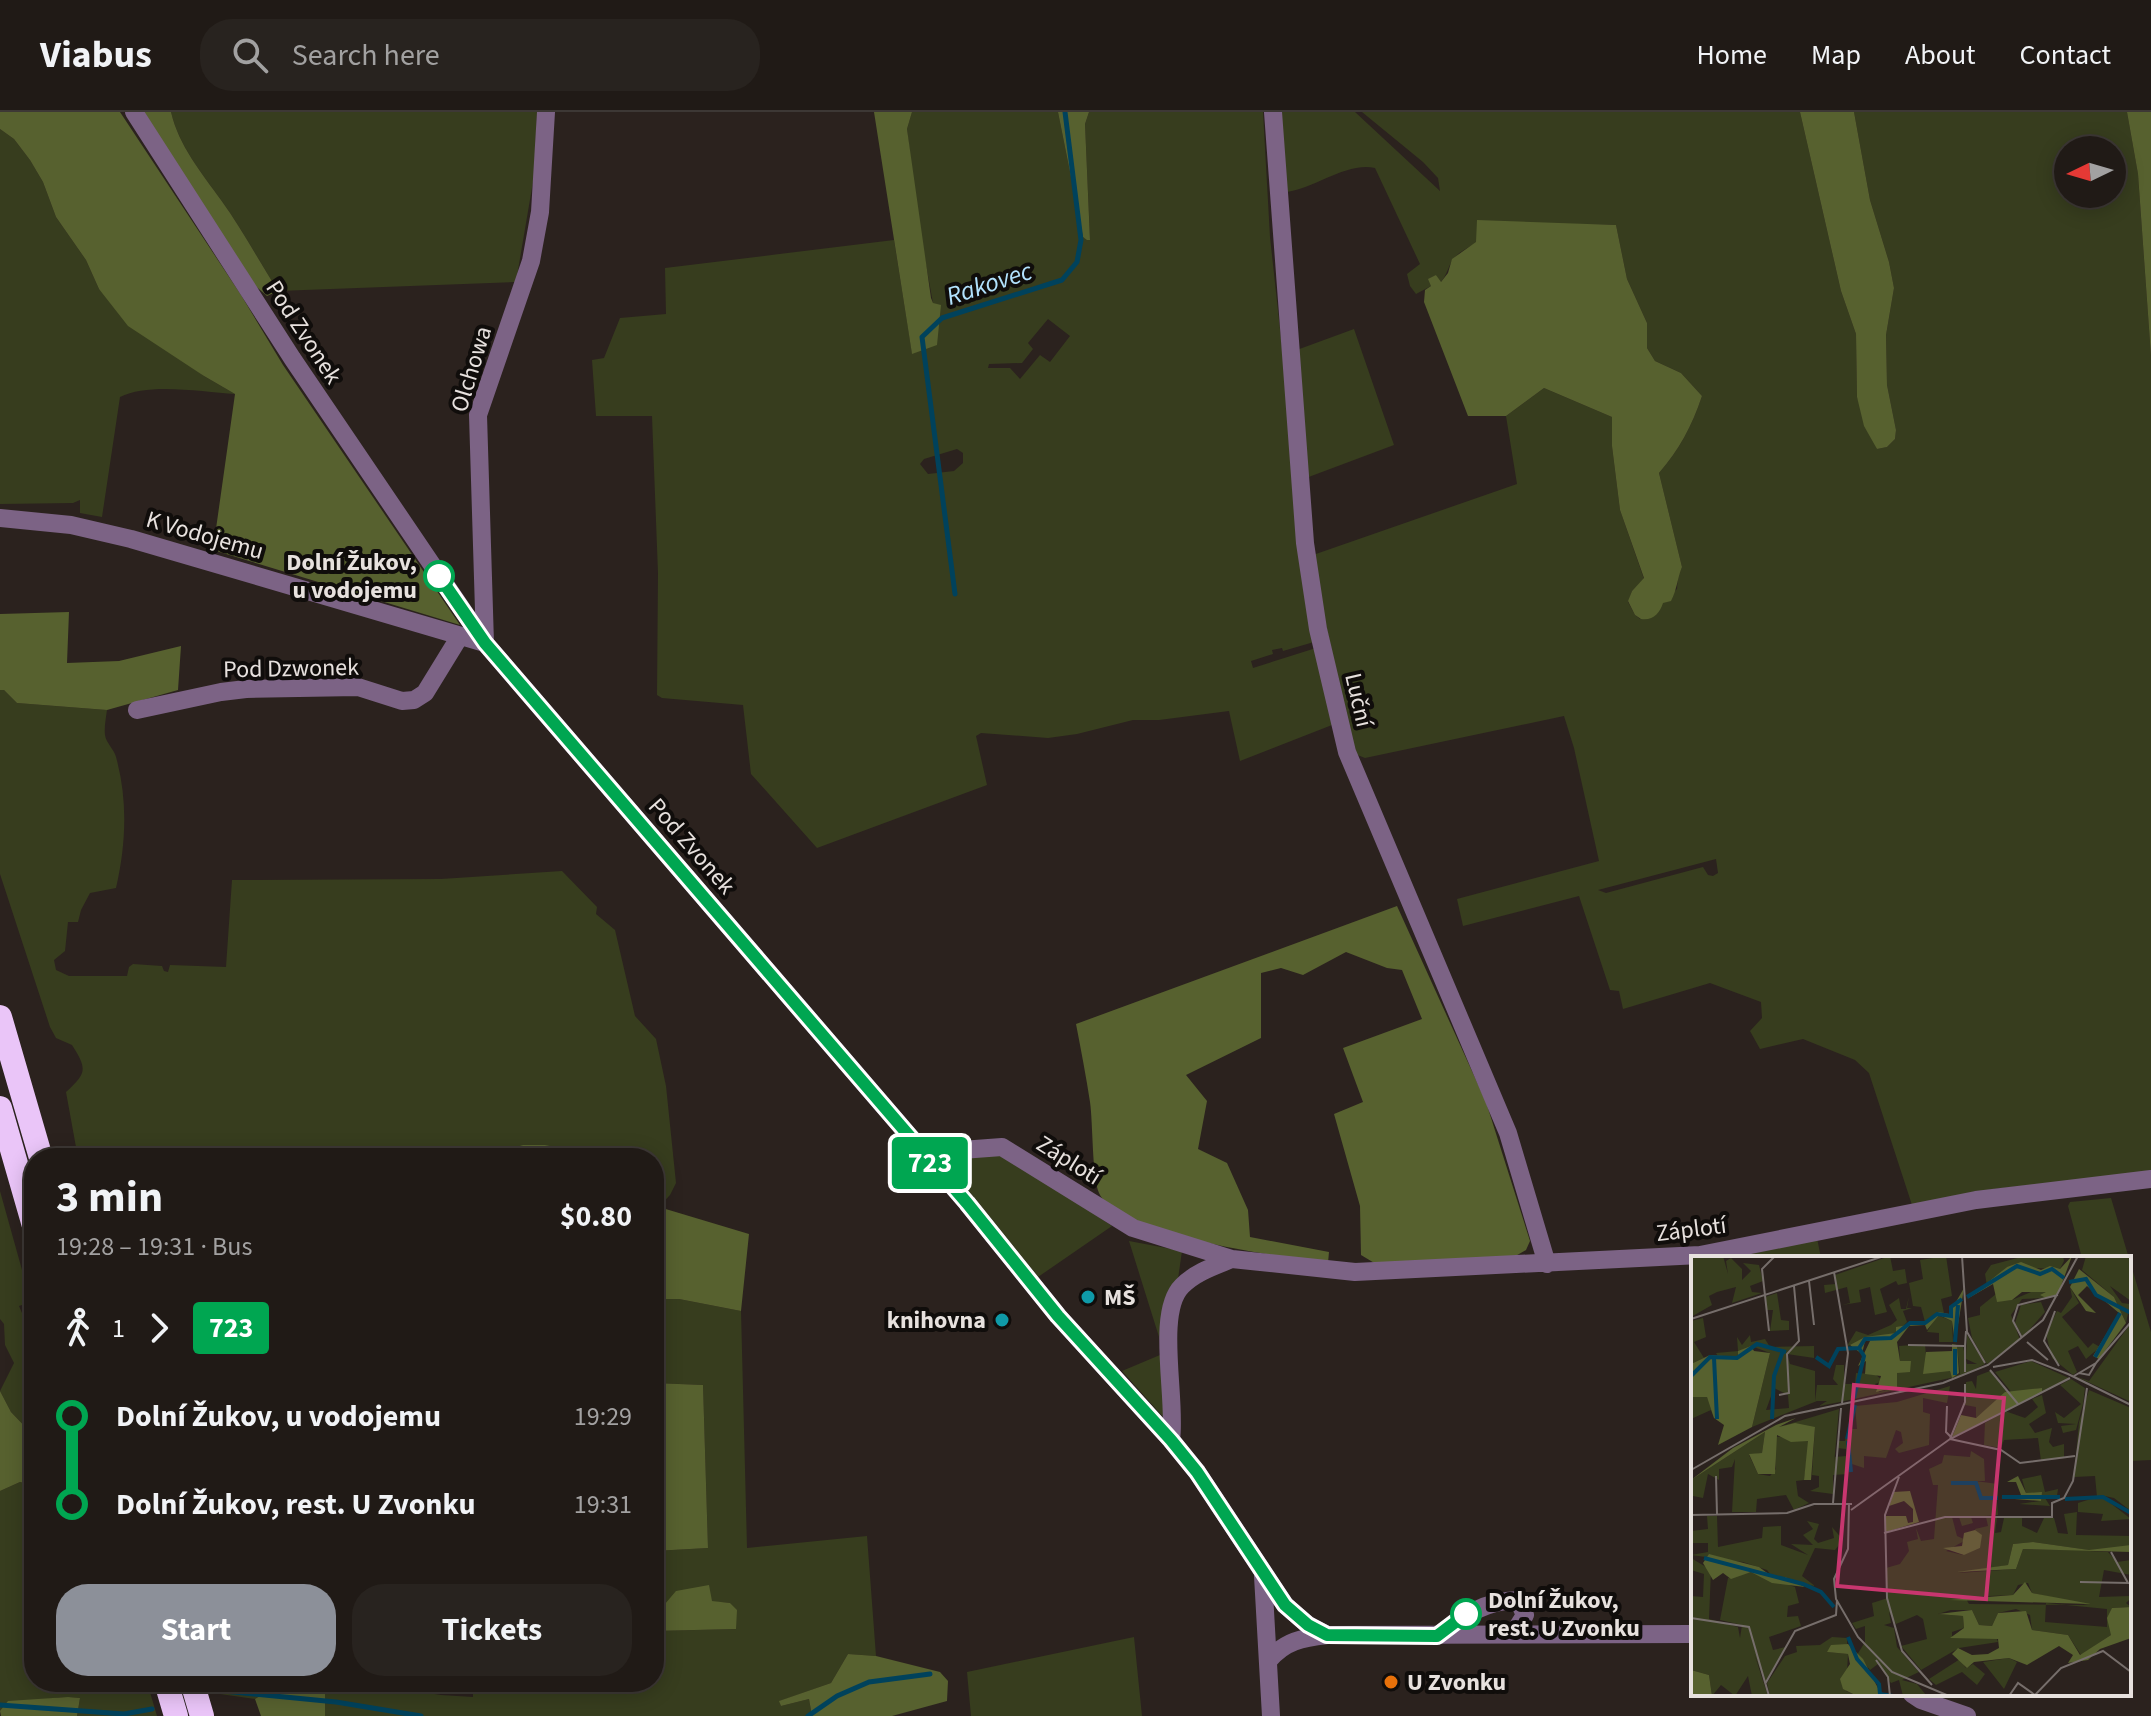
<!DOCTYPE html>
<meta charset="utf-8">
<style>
:root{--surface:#201a16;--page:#28231f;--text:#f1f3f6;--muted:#a2a1a1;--line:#3d3835;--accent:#8c9099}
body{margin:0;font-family:"Source Sans 3",sans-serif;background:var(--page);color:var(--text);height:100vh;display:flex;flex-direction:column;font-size:30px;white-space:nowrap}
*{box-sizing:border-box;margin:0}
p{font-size:26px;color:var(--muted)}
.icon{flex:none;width:44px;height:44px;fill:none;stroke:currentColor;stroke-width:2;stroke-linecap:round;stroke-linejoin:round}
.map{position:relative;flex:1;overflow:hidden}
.drawer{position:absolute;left:24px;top:1036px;width:640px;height:544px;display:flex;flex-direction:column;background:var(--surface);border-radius:32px;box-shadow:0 4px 20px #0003,0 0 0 2px var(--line)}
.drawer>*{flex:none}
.badge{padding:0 16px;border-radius:6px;font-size:28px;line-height:52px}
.needle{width:52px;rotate:265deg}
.controls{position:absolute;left:2054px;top:24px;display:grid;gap:16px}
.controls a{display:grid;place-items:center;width:72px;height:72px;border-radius:50%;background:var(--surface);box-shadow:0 4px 20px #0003,0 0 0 2px var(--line);font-size:40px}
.map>.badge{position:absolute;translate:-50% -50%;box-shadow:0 0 0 4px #fff}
.legs{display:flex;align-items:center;gap:12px;height:88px;padding:0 32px;font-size:26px}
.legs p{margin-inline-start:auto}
.head{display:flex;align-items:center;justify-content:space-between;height:136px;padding:0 32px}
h1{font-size:44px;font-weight:700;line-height:60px}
.action{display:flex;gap:16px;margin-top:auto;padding:16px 32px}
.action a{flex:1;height:92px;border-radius:32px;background:var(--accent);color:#fff;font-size:32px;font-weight:700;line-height:92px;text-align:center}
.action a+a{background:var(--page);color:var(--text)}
ul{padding:0 32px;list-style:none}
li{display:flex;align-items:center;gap:28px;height:88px;font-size:30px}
li i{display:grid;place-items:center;width:12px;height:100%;margin:0 10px;background:currentColor}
li i::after{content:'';width:20px;height:20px;margin:-10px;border:6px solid;border-radius:50%;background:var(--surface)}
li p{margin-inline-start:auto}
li:first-child i{background:linear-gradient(#0000 50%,currentColor 0)}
li:last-child i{background:linear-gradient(currentColor 50%,#0000 0)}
header{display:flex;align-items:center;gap:48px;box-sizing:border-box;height:112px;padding:0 40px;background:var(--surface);border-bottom:2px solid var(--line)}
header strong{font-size:38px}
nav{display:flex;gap:44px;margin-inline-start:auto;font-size:28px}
.search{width:560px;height:72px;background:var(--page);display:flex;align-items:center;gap:20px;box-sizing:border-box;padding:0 28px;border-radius:32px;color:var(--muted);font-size:30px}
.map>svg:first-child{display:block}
.green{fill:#373d1e;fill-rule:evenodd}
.forest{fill:#57612f}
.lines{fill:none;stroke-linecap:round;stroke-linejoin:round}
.stream{stroke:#00425c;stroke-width:5}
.minor{stroke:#7c6385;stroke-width:18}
.highway{stroke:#eac5f8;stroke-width:24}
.line-1-casing{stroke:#fff;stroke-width:18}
.line-1{stroke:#00a651;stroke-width:12}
.stop-1-dot{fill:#fff;stroke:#00a651;stroke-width:4}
.culture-dot{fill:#0f9aa8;stroke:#100d0b;stroke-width:3}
.food-dot{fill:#e8710a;stroke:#100d0b;stroke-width:3}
.labels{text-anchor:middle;stroke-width:8;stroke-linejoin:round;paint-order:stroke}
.street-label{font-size:24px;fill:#e7e1de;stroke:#100d0b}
.stop-label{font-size:24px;font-weight:bold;fill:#e7e1de;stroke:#100d0b;text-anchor:end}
.poi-label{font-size:24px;font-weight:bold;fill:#e7e1de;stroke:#100d0b;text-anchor:start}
.water-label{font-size:26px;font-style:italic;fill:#b2e2fd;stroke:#100d0b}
.inset-river{fill:none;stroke:#00425c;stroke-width:4}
.inset-road{fill:none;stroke:#766e6b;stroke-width:2}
.view{fill:#c8366f;fill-opacity:0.15;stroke:#c8366f;stroke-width:4}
.inset-edge{fill:none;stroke:#e7e1de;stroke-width:4}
</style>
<header>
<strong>Viabus</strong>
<div class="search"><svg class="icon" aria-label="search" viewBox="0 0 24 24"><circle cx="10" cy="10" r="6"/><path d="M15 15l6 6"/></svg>Search here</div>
<nav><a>Home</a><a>Map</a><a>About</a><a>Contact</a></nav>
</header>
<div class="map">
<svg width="2151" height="1604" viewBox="0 0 2151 1604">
<rect width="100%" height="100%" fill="#2b221e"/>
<path class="green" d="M171 0H537L534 64 516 170 278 179C259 149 242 117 221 88 201 60 179 34 171 0Z
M912 0H1058L1083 125 1090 127 1085 12 1089 0H1263L1270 125 1314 530 1283 539 1282 536 1272 538 1273 542 1251 549 1253 556 1316 536 1332 613 1240 649 1229 599 1159 608H1133L1077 622 1048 626 981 621 976 624 987 673 817 736 751 662 743 593 662 586 657 583 658 461 652 304H596L592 248 604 246 620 206 666 202 665 156 894 128 912 241 933 191 918 109 907 17ZM1048 207 1070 224 1050 250 1040 243 1020 267 1010 256H988L989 252 1022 251 1033 237 1028 231ZM957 337 963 341V351L954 359 928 362 920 352 924 347Z
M1280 0H1355L1440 79 1438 66 1423 50 1362 0H1800L1841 179 1856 222 1857 285 1877 337 1887 335 1895 327 1896 318 1887 273 1886 223 1894 176 1889 150 1870 88 1854 0H2127L2138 62 2151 244V1060L1994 1077 1912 1093 1869 961 1855 948 1803 927 1760 937 1750 919 1762 906 1761 890 1710 871 1623 897 1619 879 1610 878 1579 784 1463 814 1457 787 1599 749 1574 636 1564 604 1365 646 1355 642 1323 500 1313 443 1517 372 1506 304 1544 276 1612 305V334L1620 398 1644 467 1632 479 1628 490 1635 503 1640 507 1677 477 1678 464 1682 455 1659 361C1679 338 1692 314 1702 284L1681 261 1655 249 1647 236V211L1627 167 1616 113C1572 112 1489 114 1455 145 1448 152 1448 163 1440 171L1436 163 1431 174 1416 182 1410 174 1407 162 1420 152 1375 56C1346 50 1316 76 1287 80ZM2068 38H2112V82H2068ZM1716 747 1718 761 1713 764 1708 763 1703 755 1606 781 1598 778Z
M0 17 14 27 30 48 43 70 56 105 86 148 99 177 204 264 235 282C203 280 149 270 120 285L102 405 80 401V388L73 391 0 392Z
M1354 217 1394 333 1306 366 1294 239Z
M0 578H4L17 591 107 598C106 605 104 616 105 623 106 631 114 637 116 645 128 688 126 733 116 776L90 781 81 798 78 810H68L65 839 54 848 56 858 69 864H127L129 855 133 852 162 854 164 859 168 860 170 853 226 855 232 768 441 767 562 759 597 795 596 802 615 818 635 904 656 927 666 974 676 1071 670 1083 659 1095 654 1105V1046H569L568 1038C535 1031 512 1034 482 1046H78L66 980C86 961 88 958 72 933L56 926 50 915 0 762Z
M998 1042 1009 1046 1112 1114 1038 1165 942 1051V1047Z
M0 1079 31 1190 19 1194 34 1229V1324L11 1300 0 1279 14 1251 5 1233 4 1212 0 1207Z
M2111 1086 2151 1220V1348L2129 1349V1146H2082L2068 1094 2070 1090Z
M1817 1126 1821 1146H1714Z
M1129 1129 1182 1139 1178 1167 1160 1228Z
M654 1187H679L741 1199 747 1436 867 1424 876 1544 848 1542 831 1571 780 1589 781 1594 809 1587 812 1604H325V1574H384L441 1583 473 1585V1570H654V1519L736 1517 730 1491C706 1488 678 1489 654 1496V1439L708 1436 703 1273 654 1271Z
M1160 1243 1165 1307 1122 1259Z
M20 1370 34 1373V1570H147L157 1604H77L80 1586C52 1583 27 1591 0 1599V1604V1379Z
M1134 1525 1142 1604H971L967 1560Z
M215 1570H270L271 1577 255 1587 220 1582Z"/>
<path class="forest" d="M0 0H120L241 183 283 253 460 513 213 438 235 282 204 264 128 214 99 177 86 148 56 105 43 70 30 48 14 27 0 17Z
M142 0H171C179 34 201 60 221 88 242 117 259 149 278 179L267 184 252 171Z
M874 0H912L907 17 931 186 933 191 941 193 937 233 912 242Z
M1058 0H1089L1085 12 1090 128H1087L1083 125Z
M1800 0H1854L1870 88 1889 150 1894 176 1886 223 1887 273 1896 318 1895 327 1887 335 1877 337 1864 314 1857 285 1856 222 1841 179Z
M2127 0H2151V244L2138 62Z
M1477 108 1616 113 1627 167 1647 211V236L1655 249 1681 261 1702 284C1692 314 1679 338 1659 361L1682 455C1677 467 1677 478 1671 489L1663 491C1660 501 1653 509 1641 507L1635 503 1628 489 1632 479 1644 466 1620 398 1612 334V305L1544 276 1506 304H1468L1424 190 1425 178 1431 174 1428 167 1436 163 1441 170 1448 161 1452 147 1476 130Z
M69 500 67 551 119 549 181 534 178 578 107 598 17 591 4 578H0V502Z
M1397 794 1486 990 1530 1129 1526 1138 1512 1146 1376 1152 1361 1143 1360 1094 1334 1002 1363 990 1343 936 1422 907 1402 858 1387 856 1346 840 1303 863 1281 856 1261 861V926L1186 963 1207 989 1198 1037 1227 1051 1248 1098 1250 1125 1329 1140 1328 1151C1283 1145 1118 1124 1099 1081 1092 1065 1093 1011 1090 990 1086 964 1081 938 1076 912Z
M523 1033H545L568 1038 569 1046H482Z
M659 1095 749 1122 741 1199 679 1187H654V1105Z
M654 1271 703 1273 708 1436 654 1439Z
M0 1279 11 1300 34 1324V1373L20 1370 0 1379Z
M709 1473 712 1489 730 1491 737 1498 736 1517 654 1519V1496L665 1492 676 1479Z
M848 1542 876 1544 940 1560 948 1569 947 1589 892 1604H812L809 1587 781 1594 779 1589 831 1571Z
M325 1574V1604H261L255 1587 271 1577Z
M68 1585 80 1586 77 1604H1L0 1599 8 1589Z"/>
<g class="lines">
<path class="stream" d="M955 482 922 225 942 206 1062 168 1077 150 1081 128 1065 0
M214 1578 336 1590 421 1604
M0 1593 124 1602 152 1597
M808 1604 837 1584 869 1570 930 1562"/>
<path class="minor" d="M134 0 292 246 485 531 967 1091 1058 1204 1171 1328 1197 1360 1285 1493 1308 1513 1327 1523
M1273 0 1305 431 1318 517 1347 640 1508 1021 1547 1152
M0 406 71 413 131 427 485 531 478 303 531 149 540 100 546 0
M137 598 221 580 246 577 358 575 402 589 414 588 425 581 460 524
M921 1041 1002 1035 1133 1116 1232 1147 1355 1160 1700 1143 1976 1088 2151 1067
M1171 1328C1177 1288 1155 1201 1182 1174 1196 1160 1215 1154 1232 1147
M1263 1464 1271 1604
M1437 1524C1464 1504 1483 1489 1518 1488L1525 1503 1513 1522
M1269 1548C1285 1529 1302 1526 1327 1523L1693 1522
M1912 1582 1921 1588 1967 1604"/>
<path class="highway" d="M0 905 41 1046
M0 996 34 1114
M166 1570 176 1604
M192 1570 202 1604"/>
</g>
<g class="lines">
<g class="line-1-casing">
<path id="line-1" d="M439 464 485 531 967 1091 1058 1204 1171 1328 1197 1360 1285 1493 1308 1513 1327 1523 1437 1524 1466 1502"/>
</g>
<use href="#line-1" class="line-1"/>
</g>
<g class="stop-1-dot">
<circle cx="439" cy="464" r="14"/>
<circle cx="1466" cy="1502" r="14"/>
</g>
<g class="culture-dot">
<circle cx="1088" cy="1185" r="8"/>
<circle cx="1002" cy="1208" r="8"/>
</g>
<circle class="food-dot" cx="1391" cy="1570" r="8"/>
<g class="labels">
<g class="street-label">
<text transform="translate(304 220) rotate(57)" y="8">Pod Zvonek</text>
<text transform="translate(471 257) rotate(-73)" y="8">Olchowa</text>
<text transform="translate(205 423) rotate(16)" y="8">K Vodojemu</text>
<text transform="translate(291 556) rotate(-1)" y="8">Pod Dzwonek</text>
<text transform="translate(1359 588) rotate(77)" y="8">Luční</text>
<text transform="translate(692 734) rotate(49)" y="8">Pod Zvonek</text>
<text transform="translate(1069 1048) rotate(32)" y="8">Záplotí</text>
<text transform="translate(1691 1117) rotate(-7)" y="8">Záplotí</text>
</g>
<g class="stop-label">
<text x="417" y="458">Dolní Žukov,<tspan x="417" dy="28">u vodojemu</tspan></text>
<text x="1488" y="1496" text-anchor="start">Dolní Žukov,<tspan x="1488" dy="28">rest. U Zvonku</tspan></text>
</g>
<g class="poi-label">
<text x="1104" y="1193">MŠ</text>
<text x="986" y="1216" text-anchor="end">knihovna</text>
<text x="1407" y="1578">U Zvonku</text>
</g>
<g class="water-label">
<text transform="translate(989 171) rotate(-18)" y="9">Rakovec</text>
</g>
</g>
<g transform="translate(1691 1144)">
<rect width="440" height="440" fill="#2b221e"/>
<path d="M0 0H32L37 18 35 5 40 2 51 13V24L60 15 52 7 68 9 72 25 59 30 61 36 71 37 41 47 45 31 26 36 18 40 21 49 0 61ZM199 0 202 15 214 13 216 27 207 29 205 25 189 33 196 56 184 59 179 31 168 34 170 46 151 49 159 47 156 31 134 37 133 29 145 28 144 19ZM255 0 261 40 250 43 253 57 234 66 230 51 222 50 218 27 232 23 229 4ZM334 0H372L373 5 369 13 316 11 296 30 294 18 300 9ZM395 0H440V45L419 30 431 47 439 48 435 67 423 41 391 14ZM379 31 388 47 371 61 397 92 402 87 409 91 395 103 387 90 377 95 386 116 382 119 361 102 355 78 366 55 370 57 381 41ZM345 34 355 36V42L331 43 320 59 329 84 296 108 281 82 277 62 289 59V51L305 38 306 45 321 44ZM86 37 90 64 98 65V74L79 75 82 54H76L74 41ZM218 40 216 52H221L212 55 216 66 206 77 156 90 165 75 177 79 200 69 206 64 198 49 208 42 210 53H215ZM350 46 354 56 332 81 324 67 330 49ZM246 59 261 65 262 86H248V77L236 76ZM12 62 15 81 3 86 13 102 0 108V65ZM440 67V146L384 120 398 125ZM59 79 60 86 74 83 79 91 123 90V102L96 98 99 108 124 115V145L126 129H147L142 123 145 109H153V128H164L165 117 184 118 192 125 184 128 188 136 206 131V117L219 105H209L208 90 234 88 236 111 259 115 261 121 269 118 266 91H272L276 108H286L275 103 276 79 294 108 273 119 149 146 128 150 136 145H126L61 171 79 97 63 91 47 95 48 101 28 102 25 97 47 95 46 81 51 89ZM83 132 97 139 98 152 75 154ZM340 105 378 122 351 137 350 132 321 137 304 116ZM299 115 316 136 285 162V151L274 149 275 126 281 125 285 133 286 120ZM380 123 394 132 392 148 385 174 372 177 370 170 385 168 367 167 364 156 373 162 390 148 369 129ZM259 130 256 147 232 142V156L239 158 238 189 208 197 204 193 212 187 210 176 205 174 195 202 173 200V212L155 206 157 218 142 219V238L119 235 128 231V220L121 219 124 171H88L148 153 143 208 144 201 155 200V193L146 192 147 185H154L160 160 161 173H166L164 150 206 146ZM398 134 440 152V255L423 242 409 239 440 263 410 265 412 258 387 256V247L406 241 404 220 383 221 388 166ZM351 139 355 157 338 168 344 177 361 172 358 186 362 191 373 188V201L350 205 347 182 313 184 310 192 293 189 294 167 314 155 334 162 347 151 341 143ZM0 141H16L22 154 23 162 20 154 0 163ZM74 176 71 197 58 199 67 218 79 220 85 213 82 180 118 185 113 224 105 225 107 240 118 247 103 254 95 239 66 243 65 256H41L44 203 41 211 28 213V224L17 218 12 242 2 240 0 224ZM280 195 293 203 294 225H284L307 228V241L296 243 306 245 307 259 280 261 282 267 271 270 268 261H261L266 280 275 284 255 295 272 299 289 292 284 273 297 270 295 261 306 262 304 277 310 276 313 262H331V270L346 277 353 262H363L367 277 377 278 373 258 386 256 385 279 440 280 438 291 399 295 417 296 426 306 440 304V319L413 314 408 341 439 340 440 327V342L435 347 440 351 421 352 420 379 390 399 377 379 341 374 339 359 325 353 307 357 301 370 288 369 281 354H260L247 358 272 360 273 372 261 376V382L305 381 307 386 268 392 230 414 210 390 236 383 232 363 226 359 205 368 198 356 200 367 193 369 203 372 206 391 228 416 211 424 226 428 235 439 212 440 208 424 200 427 187 408 179 414 166 399 174 386V370L165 373 161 367 183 360 181 347 197 342 195 312 209 308 218 295 216 286 227 283 225 272 230 285 243 283 247 229H242L238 213 251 207 253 199 279 201ZM342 286 397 294 332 293 325 313 268 317 317 309 322 288ZM337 327 341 337 397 349 278 348 274 341 322 339 327 329ZM355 347 416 353V371L354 366ZM350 219 354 236 367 233 366 240 354 242 359 250 328 248 349 245 335 237 331 223ZM16 260H26L27 291 71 282 72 271 90 270V289L117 299 100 288 122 289 112 279 122 273 116 265 128 268 123 283 127 287 143 282 141 271 152 284 144 294 124 292 111 320 124 330 82 322 76 314 52 306 0 299 17 296V287H0V275L17 273ZM0 302 20 314 18 363 47 371 49 382 51 369 29 364 37 322 60 316 104 331 108 347 97 350 96 361 107 360 110 370 78 381 82 394 95 391 74 426 63 397 77 440H61L57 420 44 440 30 429 21 440 18 419 0 414V340L12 341 13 318 0 314ZM141 381 156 382V388L136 396 157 398 155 435 166 440H79L76 427 94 400 106 396 105 390 129 389ZM318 402 326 406 313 433 292 406ZM269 403 275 412 282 408 294 418 286 429 271 416 245 429 238 423Z" fill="#373d1e" fill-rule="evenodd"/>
<path d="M381 0 367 38 355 42 349 39 355 36H331L321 44 306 46 302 28 276 43 316 11 330 6 350 14 359 10 369 13ZM388 13 423 41 435 67 408 103 402 100 428 57 396 30 387 39 405 57 395 55 379 31ZM273 32 264 87 261 65 248 59 236 74 234 69 218 70 206 86 209 105H220L219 116 206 117V131L185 136 190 120 174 118 175 105 167 110 179 85H174L171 98 159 89 174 81 205 77V71L235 66 248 56 258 58ZM261 88 266 89 268 117 261 122 259 115 232 118 235 96 261 95ZM60 90 63 95 79 97 61 171 27 189 33 169 23 162 16 141H0V108L19 99 47 101V95ZM351 132V137L261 181 270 159 285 162 314 136ZM105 162 88 171 104 167 124 171 120 224H113L117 185 100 186 86 179 84 218H67L58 198 71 197 74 176 0 224 42 192 85 169ZM327 220 335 237 351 236 350 245 310 242 330 239 325 226H316ZM219 235 228 266 195 276V260H215L217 267 222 266V253L213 245 198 250 203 236ZM284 274 291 279 289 292 273 299 252 292 271 290 273 277ZM342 286 398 294 440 289V296L332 293 325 313 266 316 317 309 322 288ZM18 298 68 311 83 322 94 321 114 331 81 327 60 316 40 323 32 317 22 324 12 307ZM334 326 341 337 400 348 258 344 322 339ZM440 351V382L409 393 397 404 377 407 382 399 368 390 336 409 318 402 283 406 276 412 261 398 267 392 281 399 297 398 308 392 307 383 259 382 273 372 272 360 247 358 281 354 288 369 301 370 307 357 335 355 341 374 377 379 389 399 420 379 416 362 421 352ZM157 388 172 403 190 438 198 439 166 440 152 433 149 423 159 408 157 398 136 396 140 389ZM0 414 18 419 21 440H0Z" fill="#57612f"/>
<path class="inset-river" d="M378 26 395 23 405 39 440 57M276 41 326 10 349 18 361 13 373 22M264 86 267 49M264 93V119M125 101 138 110 147 93 168 92 174 83 200 82 219 67H234L246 58 260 60V51L271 43M404 101 429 57M23 102 26 163M0 120 19 101 46 102 66 88 95 96M163 142 173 100 168 92M81 163 83 120 92 95M156 183 164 149M157 185 160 216M260 227H285L290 242H307M311 241H369M374 243 412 241 440 257M13 302 112 328 130 336 143 351M157 381 166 403 188 428 189 438 202 440"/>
<path class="inset-road" d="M271 0 276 76 294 107M143 16 157 97 151 147M118 25 123 69M364 55 353 85 368 110M0 63 193 0M78 75 71 13 84 0M331 82 322 65 327 49 367 39M336 86 357 104M217 89 274 90 275 75M302 111 341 104 377 118M299 114 327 148M274 116V90M388 117 398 119 405 107M377 118 440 149M383 120 405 107 440 66M274 128V146L259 183 310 194 329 207 384 200M88 139 98 137 96 98 108 85 103 30M256 150 255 176 260 181M0 214 94 160 252 127 297 109 352 64 387 0M25 220 26 258M208 221 194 259 196 342 211 395 241 429M142 247 150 152M158 248 157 293 143 323 145 343 167 381 201 416 258 440M160 254 259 183 379 122M0 259 96 257 123 248H161M193 277 254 261H361V247L373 242 382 225 396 132M389 326 437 327 420 296M0 362 58 371 78 440M185 404 197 421 199 440M74 428 104 375 145 359 146 344M318 440 327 427 344 439 370 412 412 395 440 416"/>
<path class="view" d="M163 129 313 142 295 343 146 330Z"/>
<rect width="440" height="440" class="inset-edge"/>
</g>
</svg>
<div class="controls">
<a><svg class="needle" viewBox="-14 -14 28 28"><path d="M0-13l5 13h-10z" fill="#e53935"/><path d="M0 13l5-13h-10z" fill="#a2a1a1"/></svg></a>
</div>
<b class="badge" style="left:930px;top:1051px;background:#00a651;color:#fff">723</b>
<section class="drawer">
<div class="head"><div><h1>3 min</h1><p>19:28 – 19:31 · Bus</p></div><b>$0.80</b></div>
<div class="legs"><svg class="icon" aria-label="walk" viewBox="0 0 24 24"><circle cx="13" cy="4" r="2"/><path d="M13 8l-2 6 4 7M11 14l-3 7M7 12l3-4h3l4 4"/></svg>1<svg class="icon" aria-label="forward" viewBox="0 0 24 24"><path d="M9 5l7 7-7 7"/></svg><b class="badge" style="background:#00a651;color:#fff">723</b></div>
<ul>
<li><i style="color:#00a651"></i><b>Dolní Žukov, u vodojemu</b><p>19:29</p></li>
<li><i style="color:#00a651"></i><b>Dolní Žukov, rest. U Zvonku</b><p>19:31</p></li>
</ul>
<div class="action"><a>Start</a><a>Tickets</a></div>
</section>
</div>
